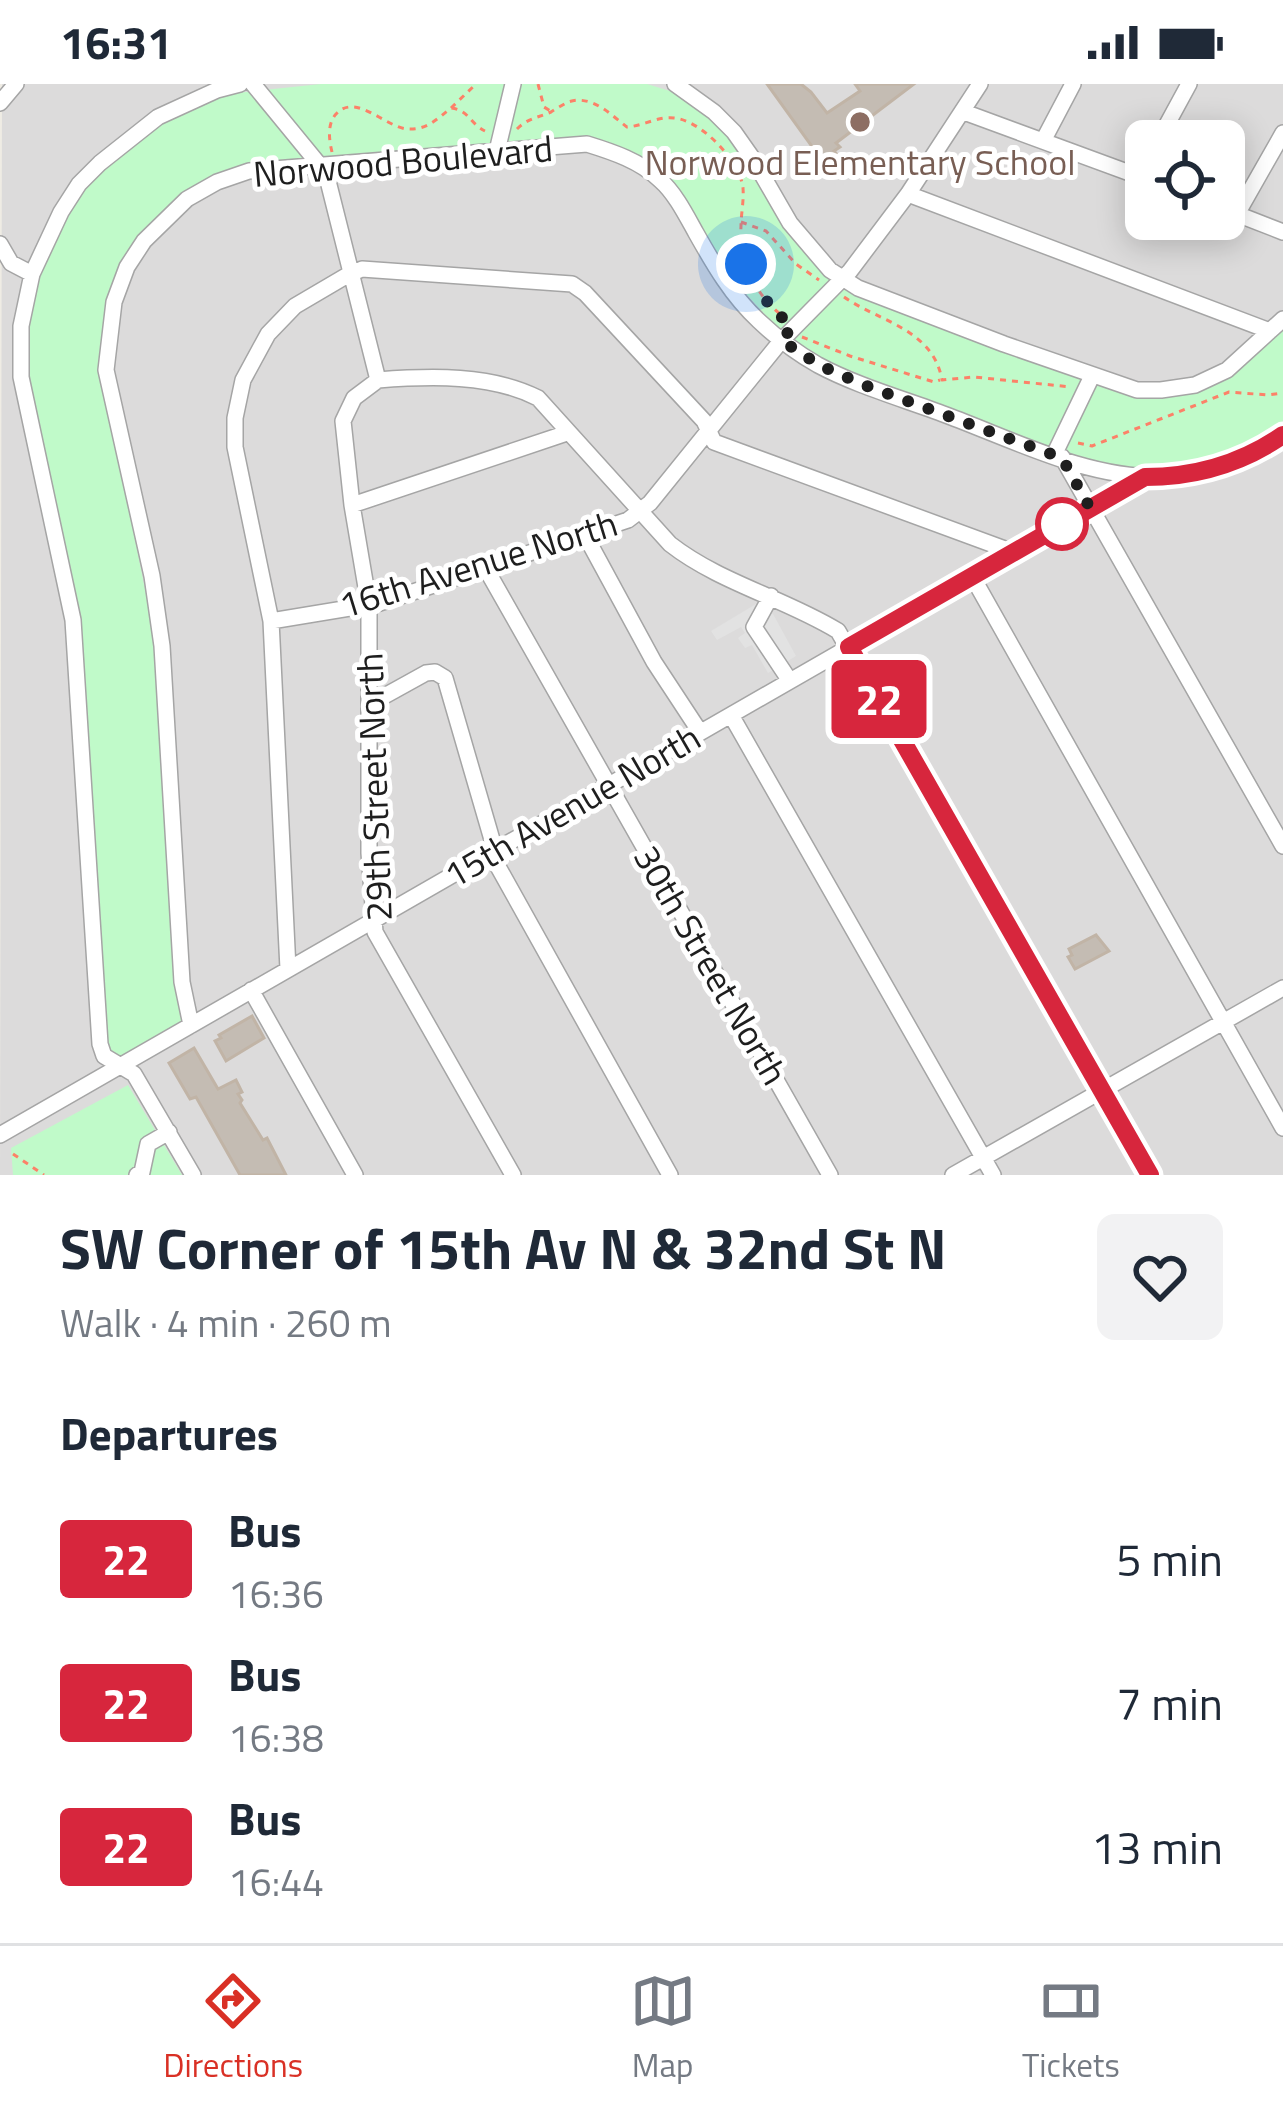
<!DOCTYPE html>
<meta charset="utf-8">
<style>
:root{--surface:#fff;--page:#f2f2f3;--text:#1f2937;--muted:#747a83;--line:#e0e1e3;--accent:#d93025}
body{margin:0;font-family:"Titillium Web",sans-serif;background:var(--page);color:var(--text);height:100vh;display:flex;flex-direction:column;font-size:45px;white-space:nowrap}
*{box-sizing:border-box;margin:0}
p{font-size:39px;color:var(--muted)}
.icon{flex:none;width:66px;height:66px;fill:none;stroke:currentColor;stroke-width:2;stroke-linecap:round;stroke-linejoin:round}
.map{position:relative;height:1091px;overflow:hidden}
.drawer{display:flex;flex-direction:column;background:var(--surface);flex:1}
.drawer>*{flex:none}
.badge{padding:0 24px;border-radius:9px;font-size:42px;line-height:78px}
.tools{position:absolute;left:1125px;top:36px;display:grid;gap:24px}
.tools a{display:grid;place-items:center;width:120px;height:120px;border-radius:18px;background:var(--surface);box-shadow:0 6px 30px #0003;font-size:60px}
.you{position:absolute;width:60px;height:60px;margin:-30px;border:9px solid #fff;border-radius:50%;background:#1a73e8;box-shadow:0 0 0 18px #1a73e833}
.map>.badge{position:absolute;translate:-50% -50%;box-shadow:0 0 0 6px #fff}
h2{padding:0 60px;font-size:45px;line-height:108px}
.round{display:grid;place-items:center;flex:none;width:126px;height:126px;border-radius:18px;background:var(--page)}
.headline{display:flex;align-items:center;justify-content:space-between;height:204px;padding:0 60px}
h1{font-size:57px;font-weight:700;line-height:90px}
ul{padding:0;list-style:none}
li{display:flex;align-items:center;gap:36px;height:144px;padding:0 60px}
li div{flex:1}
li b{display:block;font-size:45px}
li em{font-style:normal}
li .badge{min-width:132px;font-weight:700;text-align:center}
.status{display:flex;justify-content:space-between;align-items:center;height:84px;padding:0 60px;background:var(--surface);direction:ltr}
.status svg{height:33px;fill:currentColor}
.tab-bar{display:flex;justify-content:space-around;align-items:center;height:168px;border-top:3px solid var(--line);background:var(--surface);font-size:33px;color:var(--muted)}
.tab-bar a{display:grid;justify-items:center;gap:6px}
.tab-bar .current{color:var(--accent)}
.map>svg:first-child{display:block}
.residential{fill:#dcdbdb;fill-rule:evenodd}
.park{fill:#c0fac9}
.parking{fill:#e2e2e2}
.building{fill:#c4bcb3;stroke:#c1b4a6;stroke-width:3}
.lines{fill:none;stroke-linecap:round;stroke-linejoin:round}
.minor-casing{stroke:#a5a5a5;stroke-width:18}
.path{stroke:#fc8168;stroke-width:3;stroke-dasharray:6 6;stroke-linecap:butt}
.minor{stroke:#fff;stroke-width:15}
.line-casing{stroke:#fff;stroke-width:27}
.line{stroke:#d7263d;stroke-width:18}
.walk{stroke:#1e1e1e;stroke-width:12;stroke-dasharray:0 21.6}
.education-dot{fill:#8d6e63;stroke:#fff;stroke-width:4.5}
.stop-dot{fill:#fff;stroke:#d7263d;stroke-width:6}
.labels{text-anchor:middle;stroke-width:10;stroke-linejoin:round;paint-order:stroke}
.street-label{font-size:36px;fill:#1e1e1e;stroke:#fff}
.education-label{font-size:36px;fill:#785e54;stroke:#fff}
</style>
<div class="status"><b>16:31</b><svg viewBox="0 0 49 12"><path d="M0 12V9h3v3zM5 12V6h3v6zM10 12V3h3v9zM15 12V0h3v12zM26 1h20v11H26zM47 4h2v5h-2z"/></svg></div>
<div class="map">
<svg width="1283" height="1091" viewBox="0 0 1283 1091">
<rect width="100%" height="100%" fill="#efece4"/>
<path class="residential" d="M2 0H1283V1091H0ZM1146 57H1224V135H1146Z"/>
<path class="park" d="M321 0H647L670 7 710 32 732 57 788 150 842 205 1141 314 1197 305 1283 231V337L1247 365 1214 379 1176 387 1102 382 827 278 781 248 723 185 682 113 617 63 217 92 117 191 103 294 157 566 184 937 120 973 104 972 73 536 21 293 32 190 79 100 158 33 236 9Z
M128 1001 182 1091H13L11 1064Z"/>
<path class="parking" d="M756 520 773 530 796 572 768 589 752 561 745 564 738 554 745 549 741 543 717 556 711 547Z"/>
<path class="building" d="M767 0H801L811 8 827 29 860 7 855 0H914L836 59 840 63 834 67 840 74 826 82Z
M1096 851 1109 867 1075 885 1068 873 1072 871 1069 865Z
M252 932 264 954 226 977 215 957 221 954 219 951Z
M194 964 218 1005 236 996 242 1008 238 1010 242 1016 240 1019 263 1056 267 1054 286 1091H240L196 1013 190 1015 169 979Z"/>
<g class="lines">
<g class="minor-casing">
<path id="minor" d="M253 0 326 89 378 296
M675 0 714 28 734 48 753 75 790 139 830 186 858 204 1004 260 1137 306H1161L1195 301 1227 286 1283 235
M0 19 16 0
M964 28 1146 95
M1043 57 1073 0
M1158 57 1189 0
M497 67 513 0
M908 110 1270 247
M1224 125 1283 148
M1237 130 1283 49
M0 160 11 179 32 190
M378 296C430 292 491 290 538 314L670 460C720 499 784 514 838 547L1150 1091
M378 296 354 314 343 337 352 421 369 521V769L375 848 513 1091
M1054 371 1092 292
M1062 373 1283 762
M352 421 567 349
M584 449 654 578 700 648
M485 483 830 1091
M972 492 1283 1044
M771 512 754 543 790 597
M271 537 380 519 628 436 650 419 781 257 850 187 908 110 980 0
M370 620 426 589 435 588 445 594 495 766 496 779 670 1091
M731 631 993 1091
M288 885 271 537 235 363V334L243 296 268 250 295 222 346 192 362 185 572 200 585 209 704 337 714 358 1013 468
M251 906 355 1091
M191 941 182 898 162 562 152 492 106 286 114 218 127 183 144 157 187 115 217 98 249 87 587 60C613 68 640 77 660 96 675 109 686 131 696 149 714 181 732 212 759 237 777 254 797 269 818 281 857 302 904 315 946 331 1016 357 1088 395 1164 393 1208 392 1247 375 1283 351
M0 1051 1145 393
M137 1091 142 1088 148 1060 169 1048
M193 1091 134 990 104 972 100 960 73 536 21 293V242L32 190 61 128 79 100 100 79 158 33 217 6 240 0
M953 1091 1283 904"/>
</g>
<path class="path" d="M538 0 544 23 552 28
M451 24 476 0
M517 45C528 34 537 34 551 28 552 27 566 19 568 18 592 10 611 31 627 43 643 42 658 32 674 34 701 36 740 77 743 104 744 117 741 130 741 142 739 177 756 213 784 233
M332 68C329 56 327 40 336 30 356 8 386 44 408 45 427 46 437 35 451 24 469 26 470 40 485 47
M741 138 766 147 796 180 819 196
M844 213C880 238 933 245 942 296L974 293 1071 303
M802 253 850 272 934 298 940 296
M1078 359 1092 362 1229 308 1268 311 1283 309
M13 1070 44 1091"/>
<use href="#minor" class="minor"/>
</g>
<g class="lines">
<g class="line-casing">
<path id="line" d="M1150 1091 849 563 1145 393C1196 393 1241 380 1283 351"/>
</g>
<use href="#line" class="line"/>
<path class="walk" d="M746 180 763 213 792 244 781 256 819 281 864 301 1062 374 1090 424 1062 440"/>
</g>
<circle class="education-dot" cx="860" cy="38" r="12"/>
<circle class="stop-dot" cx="1062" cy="440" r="24"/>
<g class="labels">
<g class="street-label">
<text transform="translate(403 77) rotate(-5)" y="13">Norwood Boulevard</text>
<text transform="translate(478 480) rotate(-17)" y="13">16th Avenue North</text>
<text transform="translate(374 703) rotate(-92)" y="13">29th Street North</text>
<text transform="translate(572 722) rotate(-30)" y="13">15th Avenue North</text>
<text transform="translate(711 881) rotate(60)" y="13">30th Street North</text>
</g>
<g class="education-label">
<text x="860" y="91">Norwood Elementary School</text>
</g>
</g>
</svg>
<div class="tools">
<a><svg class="icon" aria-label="locate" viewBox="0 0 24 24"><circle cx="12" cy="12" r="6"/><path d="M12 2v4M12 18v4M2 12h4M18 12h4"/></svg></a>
</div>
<div class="you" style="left:746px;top:180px"></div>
<b class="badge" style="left:879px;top:615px;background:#d7263d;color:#fff">22</b>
</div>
<section class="drawer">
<div class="headline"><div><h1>SW Corner of 15th Av N &amp; 32nd St N</h1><p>Walk · 4 min · 260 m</p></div><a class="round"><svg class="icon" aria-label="heart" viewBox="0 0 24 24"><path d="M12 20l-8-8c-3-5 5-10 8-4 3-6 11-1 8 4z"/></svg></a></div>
<h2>Departures</h2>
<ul>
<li><span class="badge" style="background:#d7263d;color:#fff">22</span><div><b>Bus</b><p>16:36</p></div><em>5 min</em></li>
<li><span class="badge" style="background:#d7263d;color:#fff">22</span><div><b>Bus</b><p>16:38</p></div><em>7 min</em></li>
<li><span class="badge" style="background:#d7263d;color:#fff">22</span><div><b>Bus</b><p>16:44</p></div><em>13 min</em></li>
</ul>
</section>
<nav class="tab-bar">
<a class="current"><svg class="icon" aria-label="directions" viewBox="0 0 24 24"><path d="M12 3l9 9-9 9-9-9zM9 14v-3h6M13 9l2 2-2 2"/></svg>Directions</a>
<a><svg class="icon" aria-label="map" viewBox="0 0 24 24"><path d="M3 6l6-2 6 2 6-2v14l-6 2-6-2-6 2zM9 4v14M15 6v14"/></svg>Map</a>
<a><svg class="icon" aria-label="tickets" viewBox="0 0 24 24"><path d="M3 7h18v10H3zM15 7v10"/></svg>Tickets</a>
</nav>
